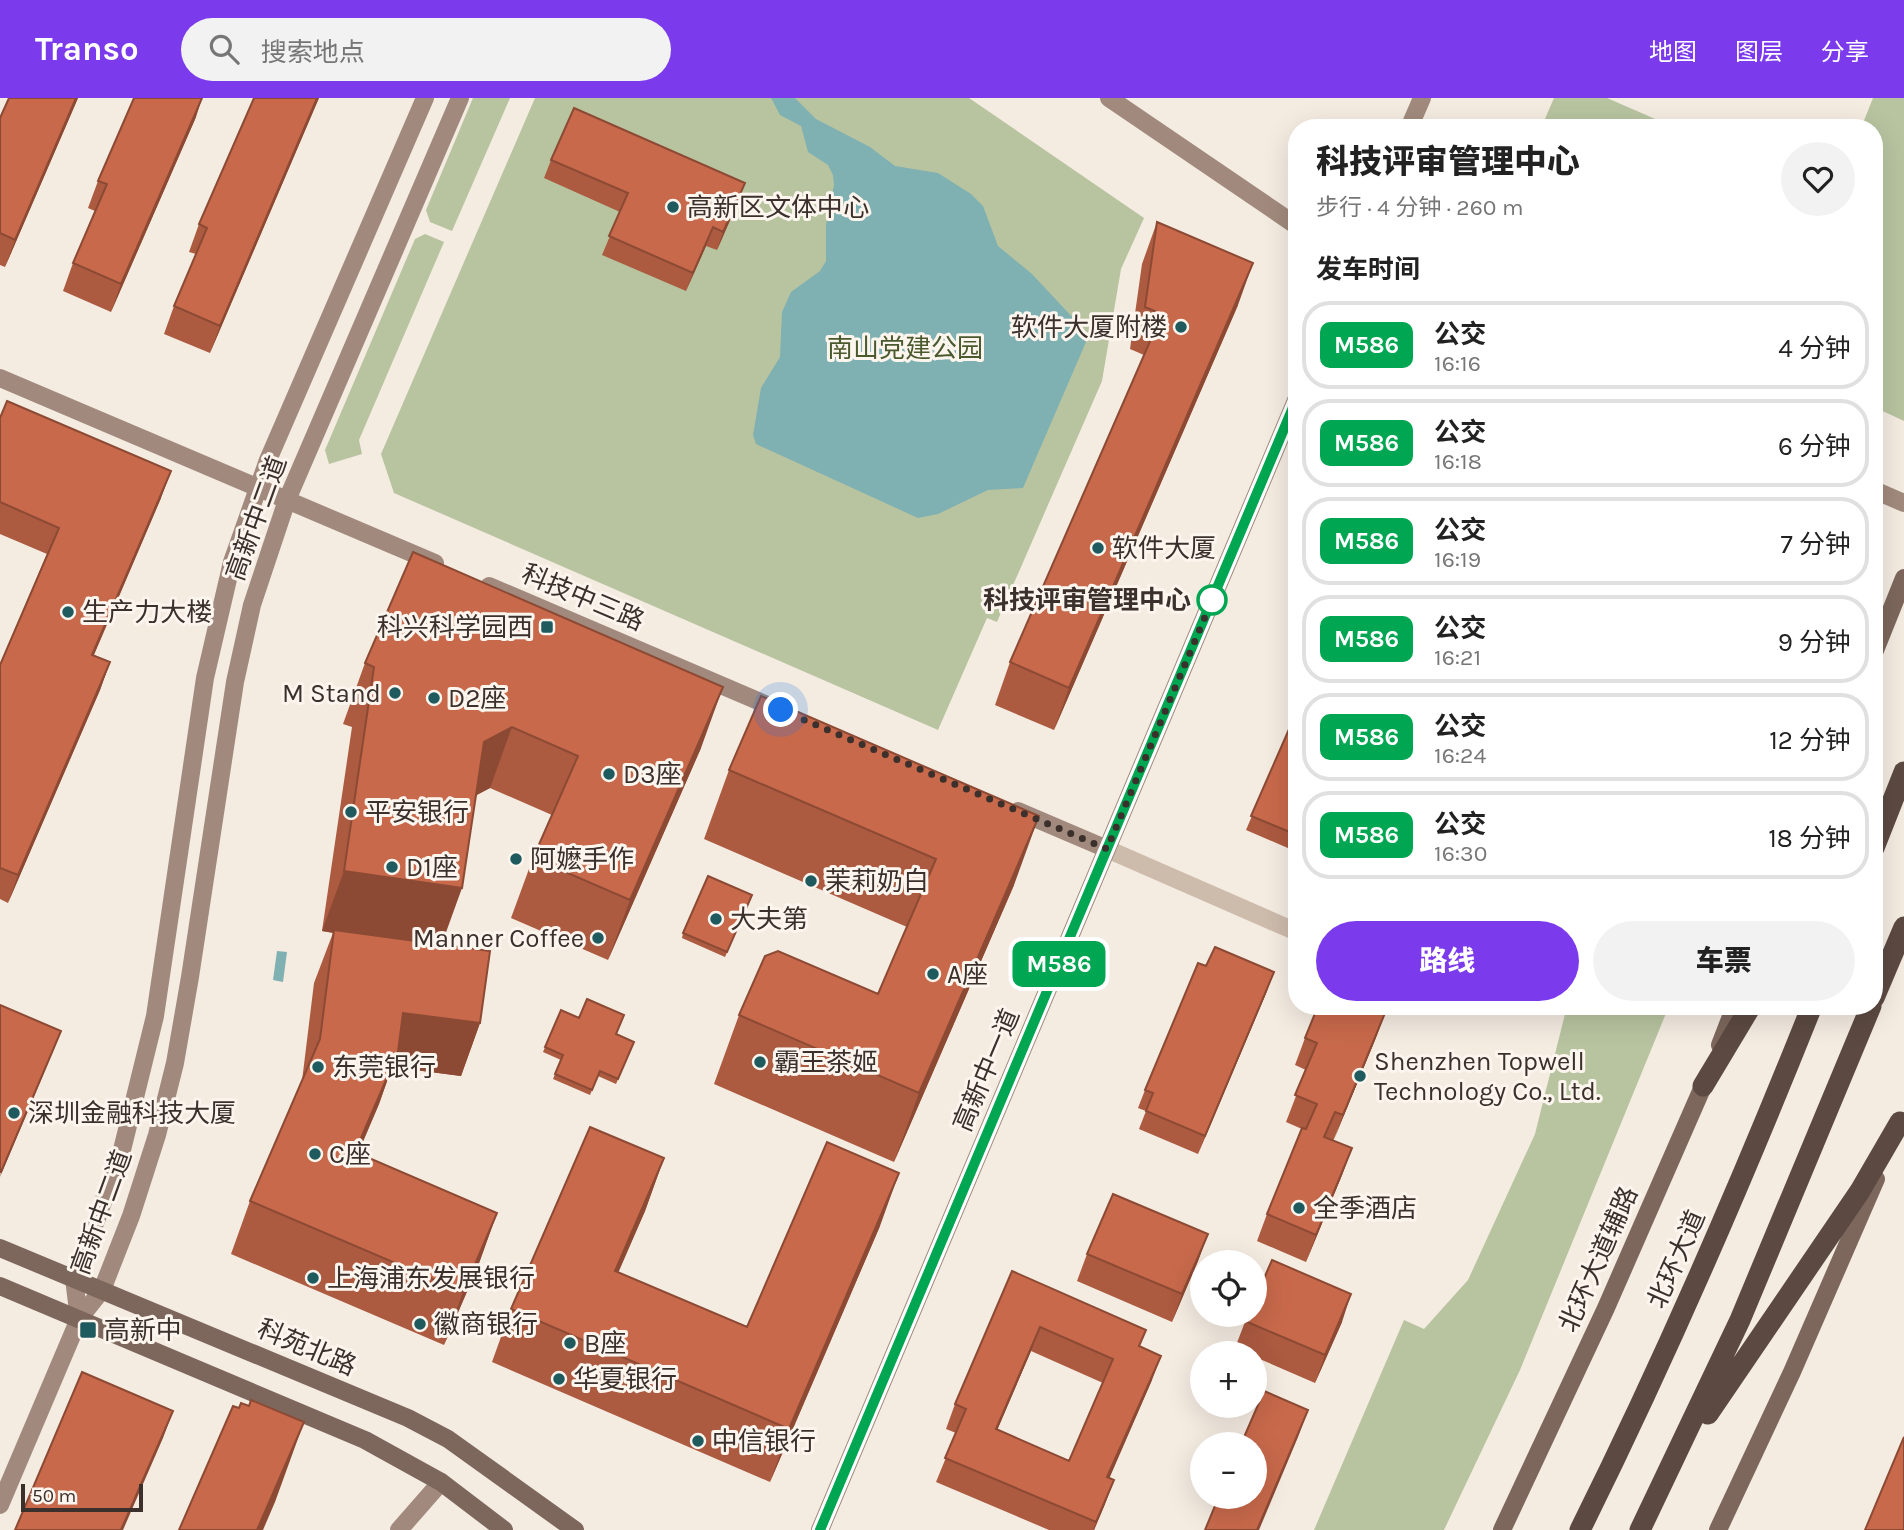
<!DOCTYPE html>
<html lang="zh">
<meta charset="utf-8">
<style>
:root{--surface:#fff;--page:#f2f2f2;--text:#222;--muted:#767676;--line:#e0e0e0;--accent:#7c3aed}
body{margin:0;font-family:Karla,"Noto Sans SC",sans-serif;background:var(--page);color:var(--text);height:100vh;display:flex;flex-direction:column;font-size:26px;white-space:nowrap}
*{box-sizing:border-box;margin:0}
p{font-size:23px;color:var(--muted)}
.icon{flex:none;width:38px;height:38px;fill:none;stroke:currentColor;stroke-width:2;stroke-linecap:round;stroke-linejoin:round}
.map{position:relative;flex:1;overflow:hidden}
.details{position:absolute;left:1288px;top:21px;width:595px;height:896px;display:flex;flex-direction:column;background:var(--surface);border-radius:28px;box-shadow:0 7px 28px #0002}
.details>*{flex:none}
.badge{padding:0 14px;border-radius:10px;font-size:24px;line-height:46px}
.tools{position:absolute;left:1190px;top:1152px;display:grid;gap:14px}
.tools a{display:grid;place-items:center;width:77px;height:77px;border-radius:50%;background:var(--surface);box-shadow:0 7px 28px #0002;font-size:35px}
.scale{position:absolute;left:21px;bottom:18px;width:122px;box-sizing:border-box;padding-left:7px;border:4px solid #3b302b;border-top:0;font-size:19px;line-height:24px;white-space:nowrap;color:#3b302b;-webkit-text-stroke:5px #fbf5ee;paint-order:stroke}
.you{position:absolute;width:35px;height:35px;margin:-18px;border:5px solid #fff;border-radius:50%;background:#1a73e8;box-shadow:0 0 0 10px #1a73e833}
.map>.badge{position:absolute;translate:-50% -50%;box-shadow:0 0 0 4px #fff}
h2{padding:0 28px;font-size:26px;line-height:63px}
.round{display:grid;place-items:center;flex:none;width:74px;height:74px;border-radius:37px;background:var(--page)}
.headline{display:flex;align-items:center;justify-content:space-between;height:119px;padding:0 28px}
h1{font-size:33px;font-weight:800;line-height:52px}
.button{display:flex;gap:14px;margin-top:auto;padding:14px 28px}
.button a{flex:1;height:80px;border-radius:42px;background:var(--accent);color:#fff;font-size:28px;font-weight:800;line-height:80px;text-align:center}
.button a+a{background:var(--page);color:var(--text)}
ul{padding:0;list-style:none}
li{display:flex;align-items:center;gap:21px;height:88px;margin:0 14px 10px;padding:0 14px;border:4px solid var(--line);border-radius:28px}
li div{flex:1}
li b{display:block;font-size:26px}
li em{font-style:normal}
li .badge{min-width:77px;font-weight:700;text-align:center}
header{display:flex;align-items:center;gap:42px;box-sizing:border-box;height:98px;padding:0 35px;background:var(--accent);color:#fff}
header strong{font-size:33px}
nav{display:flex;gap:38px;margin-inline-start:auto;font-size:24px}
.search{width:490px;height:63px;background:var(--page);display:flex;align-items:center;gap:18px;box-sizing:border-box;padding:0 24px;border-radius:38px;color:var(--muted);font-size:26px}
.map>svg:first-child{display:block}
.green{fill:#b8c4a0}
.water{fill:#7fb0b2}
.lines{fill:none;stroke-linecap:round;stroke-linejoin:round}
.street{stroke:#cdbbac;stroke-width:18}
.secondary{stroke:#a18a7d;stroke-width:18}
.primary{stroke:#7d675c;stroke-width:18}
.highway{stroke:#5c4a42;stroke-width:21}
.wall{fill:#ac5a40;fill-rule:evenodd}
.shaded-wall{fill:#8c4a34}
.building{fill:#c8694b;stroke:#8c4a34;stroke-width:2;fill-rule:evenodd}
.line-casing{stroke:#fff;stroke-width:16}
.line{stroke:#00a651;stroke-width:10}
.walk{stroke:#3b302b;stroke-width:7;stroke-dasharray:0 12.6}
.poi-dot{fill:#1f5a5e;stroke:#fbf5ee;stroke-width:2.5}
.stop-dot{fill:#fff;stroke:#00a651;stroke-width:3.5}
.labels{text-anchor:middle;stroke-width:6;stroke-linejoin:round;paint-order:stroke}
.poi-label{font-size:26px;fill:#3b302b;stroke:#fbf5ee;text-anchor:start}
.park-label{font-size:26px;fill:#4a5a2e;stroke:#fbf5ee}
.street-label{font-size:26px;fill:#3b302b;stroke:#fbf5ee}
.stop-label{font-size:26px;font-weight:bold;fill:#3b302b;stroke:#fbf5ee;text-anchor:end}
</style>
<header>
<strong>Transo</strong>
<div class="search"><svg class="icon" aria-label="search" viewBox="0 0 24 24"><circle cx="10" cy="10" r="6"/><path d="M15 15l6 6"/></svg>搜索地点</div>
<nav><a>地图</a><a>图层</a><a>分享</a></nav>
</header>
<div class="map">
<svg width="1904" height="1432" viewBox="0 0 1904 1432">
<rect width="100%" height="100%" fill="#f4ebe1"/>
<path class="green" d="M473 0H510L452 133 430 124 426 112Z
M535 0H969L1144 120 1121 171 1102 283 997 524 987 520 938 632 394 395 381 356Z
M1554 0H1607L1676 30H1541Z
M1873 0H1904V323L1874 309V30H1861Z
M425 136 444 144 359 342 362 356 329 366 325 352 415 141Z
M1567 908H1669L1520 1272 1444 1432H1314L1404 1222 1424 1231 1468 1182 1535 1036Z"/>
<path class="water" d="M771 0H795L816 21 870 49 895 68 938 75 971 96 983 108 998 148 1032 176 1089 237 1023 390 988 392 938 416 918 420 756 346 753 337 761 290 780 259 782 214 791 194 820 173 826 163V127L834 87 833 77 828 67 808 54 801 28 780 17Z
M277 853 287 854 283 884 273 882Z"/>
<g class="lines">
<path class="street" d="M1107 751 1297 834"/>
<path class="secondary" d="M1109 0 1297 128
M1409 30 1422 0
M0 280 435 465
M1874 392 1904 405
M489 488 779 612
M1018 713 1107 751
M79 1221 74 1181 121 1056 155 918 205 580 232 464 268 362 425 0
M0 1407 79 1221 102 1192 131 1118 157 1037 175 965 190 879 235 584 252 507 287 402 460 0
M399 1432 441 1384
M820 1432 1297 300"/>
<path class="primary" d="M1874 555 1904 480
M1720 947 1735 908
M0 1150 408 1320 448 1341 575 1432
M0 1188 365 1342 441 1384 504 1432
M1502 1432 1606 1210 1708 977
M1718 1432 1792 1274 1876 1081"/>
<path class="highway" d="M1874 750 1904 674
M1874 900 1904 829
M1703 988 1751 908
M1708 1316 1860 1093 1900 1024
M1580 1432C1665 1261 1741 1086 1812 908
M1640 1432 1740 1222 1871 908"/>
</g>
<path class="wall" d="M9 0H78L5 169 0 167V20Z
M254 0H319L210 255 164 236 174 208 196 156 189 154 199 126Z
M196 19 111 214 63 193 73 165 95 113 88 110 98 83Z
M551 62 745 85 738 104 717 152 706 148 686 193 602 157 620 114 544 80Z
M1157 124 1238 207 1054 632 995 607 1010 564 1144 257 1130 251 1142 166Z
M0 320 161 400 94 557 110 564 100 592 8 805 0 801V567L47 456 0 436Z
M365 565 701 650 608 862 511 820 533 760 552 717 490 690 476 697 442 846 480 925 461 978 392 969 379 1006 358 1055 497 1115 478 1168 444 1247 231 1156 250 1103 302 983 314 885 333 835 322 833 352 629 343 626Z
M1297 613V754L1246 732Z
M729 672 1014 787 894 1064 714 986 739 917 878 896 907 829 704 741Z
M752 797 725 859 682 840 683 835Z
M1206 868 1267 893 1198 1056 1139 1031 1146 1013 1138 1010 1145 992Z
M561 912 634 944 616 986 598 978 590 997 553 981 561 962 543 954Z
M1385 915 1375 942 1333 1043 1352 1050 1342 1077 1306 1164 1257 1143 1267 1116 1302 1031 1286 1024 1306 972 1295 967 1305 940Z
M664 1060 645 1113 618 1174 747 1229 880 1128 770 1384 492 1264 511 1211Z
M1208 1136 1198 1163 1172 1224 1077 1183 1087 1156Z
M1012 1173 1140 1248 1152 1282 1109 1380 1105 1406 1094 1432H1049L936 1384 956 1335 946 1331 955 1306ZM1031 1253 1103 1285 1069 1363 997 1332Z
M1248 1216 1342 1224 1315 1285 1255 1259V1255H1246L1235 1250Z"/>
<path class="shaded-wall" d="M76 0H78L5 169 15 142Z
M202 0 196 19 111 214 121 186Z
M317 0H319L315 9 210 255 220 228Z
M745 85 738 104 717 152 723 134Z
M713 129 706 148 686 193 693 175Z
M1253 165 1238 207 1054 632 1069 590Z
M171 373 161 400 82 584 92 557Z
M110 564 100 592 8 805 18 777Z
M723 589 701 650 608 862 630 802Z
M512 629 490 690 462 705 484 644Z
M1039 718 1014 787 894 1064 919 995Z
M344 773 462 790 440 851 322 833Z
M1274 874 1267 893 1198 1056 1205 1038Z
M403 915 480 925 461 978 392 969 379 1006 336 1107Z
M1385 915 1375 942 1333 1044 1343 1017Z
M61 933 54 951 0 1079 1 1074Z
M1352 1050 1342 1077 1306 1164 1316 1137Z
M664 1060 645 1113 596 1226 615 1173Z
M899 1075 880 1128 770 1384 789 1331Z
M497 1115 478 1168 444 1247 463 1194Z
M1208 1136 1198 1163 1172 1224 1182 1196Z
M1351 1196 1342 1224 1315 1285 1325 1257Z
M1040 1229 1031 1253 987 1356 996 1331Z
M1161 1258 1152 1282 1099 1404 1107 1379Z
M1308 1312 1298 1339 1259 1432H1257Z
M173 1313 163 1340 123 1432H121Z
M304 1324 275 1404 263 1432H257Z
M1114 1382 1105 1406 1094 1432H1093Z"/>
<path class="building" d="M9 0H76L15 142 0 135V20Z
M134 0H202L121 186 73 165 107 86 98 83Z
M254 0H317L220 228 174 208 207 130 199 126Z
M574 10 745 85 723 134 713 129 693 175 609 138 628 95 551 62Z
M1157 124 1253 165 1069 590 1010 564 1162 216 1145 209Z
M7 303 171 373 92 557 110 564 18 777 0 770V567L59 430 0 404V320Z
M413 454 723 589 630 802 533 760 578 658 512 629 484 644 462 790 344 773 374 569 365 565Z
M761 598 1039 718 919 995 739 917 765 858 778 853 878 896 936 761 729 672Z
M1297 613V737L1251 718Z
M708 778 752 797 727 854 683 835Z
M334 832 490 853 480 925 403 915 398 954 355 1054 497 1115 463 1194 250 1103 320 941Z
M1215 849 1274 874 1205 1038 1146 1013 1153 995 1145 992 1198 865 1206 868Z
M587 901 624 917 616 936 634 944 618 981 600 973 592 992 555 976 563 957 545 949 561 912 579 920Z
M0 907 61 933 1 1074H0Z
M1318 908H1367L1385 915 1343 1017 1335 1014 1324 1039 1352 1050 1316 1137 1267 1116 1302 1030 1306 1031 1317 1006 1295 997 1317 945 1305 940Z
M590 1029 664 1060 615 1173 747 1229 827 1044 899 1075 789 1331 511 1211Z
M1113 1096 1208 1136 1182 1196 1087 1156Z
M1272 1162 1351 1196 1325 1257 1245 1223 1248 1216H1255V1201Z
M1012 1173 1146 1232 1139 1248 1161 1258 1107 1379 1114 1382 1096 1424 945 1360 966 1311 955 1306ZM1040 1229 1113 1261 1069 1363 996 1331Z
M82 1274 173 1313 121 1432H15Z
M1264 1293 1308 1312 1257 1432H1205L1219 1398H1255V1346H1241Z
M251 1302 304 1324 257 1432H179L233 1308 239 1310 241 1305 249 1308Z
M1904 1339V1432H1865Z"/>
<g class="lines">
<g class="line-casing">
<path id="line" d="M820 1432 1297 300"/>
</g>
<use href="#line" class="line"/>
<path class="walk" d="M781 612 1107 751 1213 500 1212 502"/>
</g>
<g class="poi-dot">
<circle cx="673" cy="109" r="7"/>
<circle cx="1181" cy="229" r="7"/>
<circle cx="1098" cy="450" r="7"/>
<circle cx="68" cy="514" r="7"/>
<rect x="540" y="522" width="14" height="14" rx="3.5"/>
<circle cx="395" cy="595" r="7"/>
<circle cx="434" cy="600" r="7"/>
<circle cx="609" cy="676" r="7"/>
<circle cx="351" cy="714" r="7"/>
<circle cx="516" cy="761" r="7"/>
<circle cx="392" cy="769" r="7"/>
<circle cx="811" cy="783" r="7"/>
<circle cx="716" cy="821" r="7"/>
<circle cx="598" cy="840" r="7"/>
<circle cx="933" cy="876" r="7"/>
<circle cx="760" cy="964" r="7"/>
<circle cx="318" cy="969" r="7"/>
<circle cx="1360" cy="978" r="7"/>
<circle cx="14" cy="1015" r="7"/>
<circle cx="315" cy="1056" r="7"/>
<circle cx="1299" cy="1110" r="7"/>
<circle cx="313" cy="1180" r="7"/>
<circle cx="420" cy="1226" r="7"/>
<rect x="79" y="1223" width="18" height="18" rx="3.5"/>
<circle cx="570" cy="1245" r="7"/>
<circle cx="559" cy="1281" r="7"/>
<circle cx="698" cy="1343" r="7"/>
</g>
<circle class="stop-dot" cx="1212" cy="502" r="14"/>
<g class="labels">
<g class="poi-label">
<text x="687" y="118">高新区文体中心</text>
<text x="1167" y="238" text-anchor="end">软件大厦附楼</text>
<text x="1112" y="459">软件大厦</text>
<text x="82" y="523">生产力大楼</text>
<text x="533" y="538" text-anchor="end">科兴科学园西</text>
<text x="381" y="604" text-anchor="end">M Stand</text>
<text x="448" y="609">D2座</text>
<text x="623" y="685">D3座</text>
<text x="365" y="723">平安银行</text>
<text x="530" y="770">阿嬷手作</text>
<text x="406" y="778">D1座</text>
<text x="825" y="792">茉莉奶白</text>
<text x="730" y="830">大夫第</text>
<text x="584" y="849" text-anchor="end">Manner Coffee</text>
<text x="947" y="885">A座</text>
<text x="1374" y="972">Shenzhen Topwell<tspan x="1374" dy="30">Technology Co., Ltd.</tspan></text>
<text x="774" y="973">霸王茶姬</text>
<text x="332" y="978">东莞银行</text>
<text x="28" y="1024">深圳金融科技大厦</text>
<text x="329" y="1065">C座</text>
<text x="1313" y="1119">全季酒店</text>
<text x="327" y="1189">上海浦东发展银行</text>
<text x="434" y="1235">徽商银行</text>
<text x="104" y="1241">高新中</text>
<text x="584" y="1254">B座</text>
<text x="573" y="1290">华夏银行</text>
<text x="712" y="1352">中信银行</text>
</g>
<g class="park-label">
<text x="905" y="259">南山党建公园</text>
</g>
<g class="street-label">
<text transform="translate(256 420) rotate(-70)" y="9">高新中二道</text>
<text transform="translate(583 499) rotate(23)" y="9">科技中三路</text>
<text transform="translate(986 972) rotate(-67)" y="9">高新中一道</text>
<text transform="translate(101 1114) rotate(-70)" y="9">高新中二道</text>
<text transform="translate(1598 1161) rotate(-66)" y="9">北环大道辅路</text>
<text transform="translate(1676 1161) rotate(-66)" y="9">北环大道</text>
<text transform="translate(307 1249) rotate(23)" y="9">科苑北路</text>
</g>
<g class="stop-label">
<text x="1191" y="511">科技评审管理中心</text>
</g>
</g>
</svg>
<div class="tools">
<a><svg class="icon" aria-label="locate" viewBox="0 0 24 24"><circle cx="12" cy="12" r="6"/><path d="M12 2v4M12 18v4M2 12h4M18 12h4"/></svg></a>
<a>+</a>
<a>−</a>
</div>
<div class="scale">50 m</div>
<div class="you" style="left:781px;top:612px"></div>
<b class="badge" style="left:1059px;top:866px;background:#00a651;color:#fff">M586</b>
<section class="details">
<div class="headline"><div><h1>科技评审管理中心</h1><p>步行 · 4 分钟 · 260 m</p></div><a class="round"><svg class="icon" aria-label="heart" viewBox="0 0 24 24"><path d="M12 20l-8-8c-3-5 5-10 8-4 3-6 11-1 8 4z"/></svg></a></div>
<h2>发车时间</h2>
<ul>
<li><span class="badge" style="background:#00a651;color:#fff">M586</span><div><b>公交</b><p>16:16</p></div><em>4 分钟</em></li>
<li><span class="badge" style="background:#00a651;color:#fff">M586</span><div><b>公交</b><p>16:18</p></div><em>6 分钟</em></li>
<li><span class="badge" style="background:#00a651;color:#fff">M586</span><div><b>公交</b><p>16:19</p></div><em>7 分钟</em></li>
<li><span class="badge" style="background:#00a651;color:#fff">M586</span><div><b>公交</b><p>16:21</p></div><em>9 分钟</em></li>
<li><span class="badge" style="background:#00a651;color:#fff">M586</span><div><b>公交</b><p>16:24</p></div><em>12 分钟</em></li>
<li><span class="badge" style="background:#00a651;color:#fff">M586</span><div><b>公交</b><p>16:30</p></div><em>18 分钟</em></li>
</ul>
<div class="button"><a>路线</a><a>车票</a></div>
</section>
</div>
